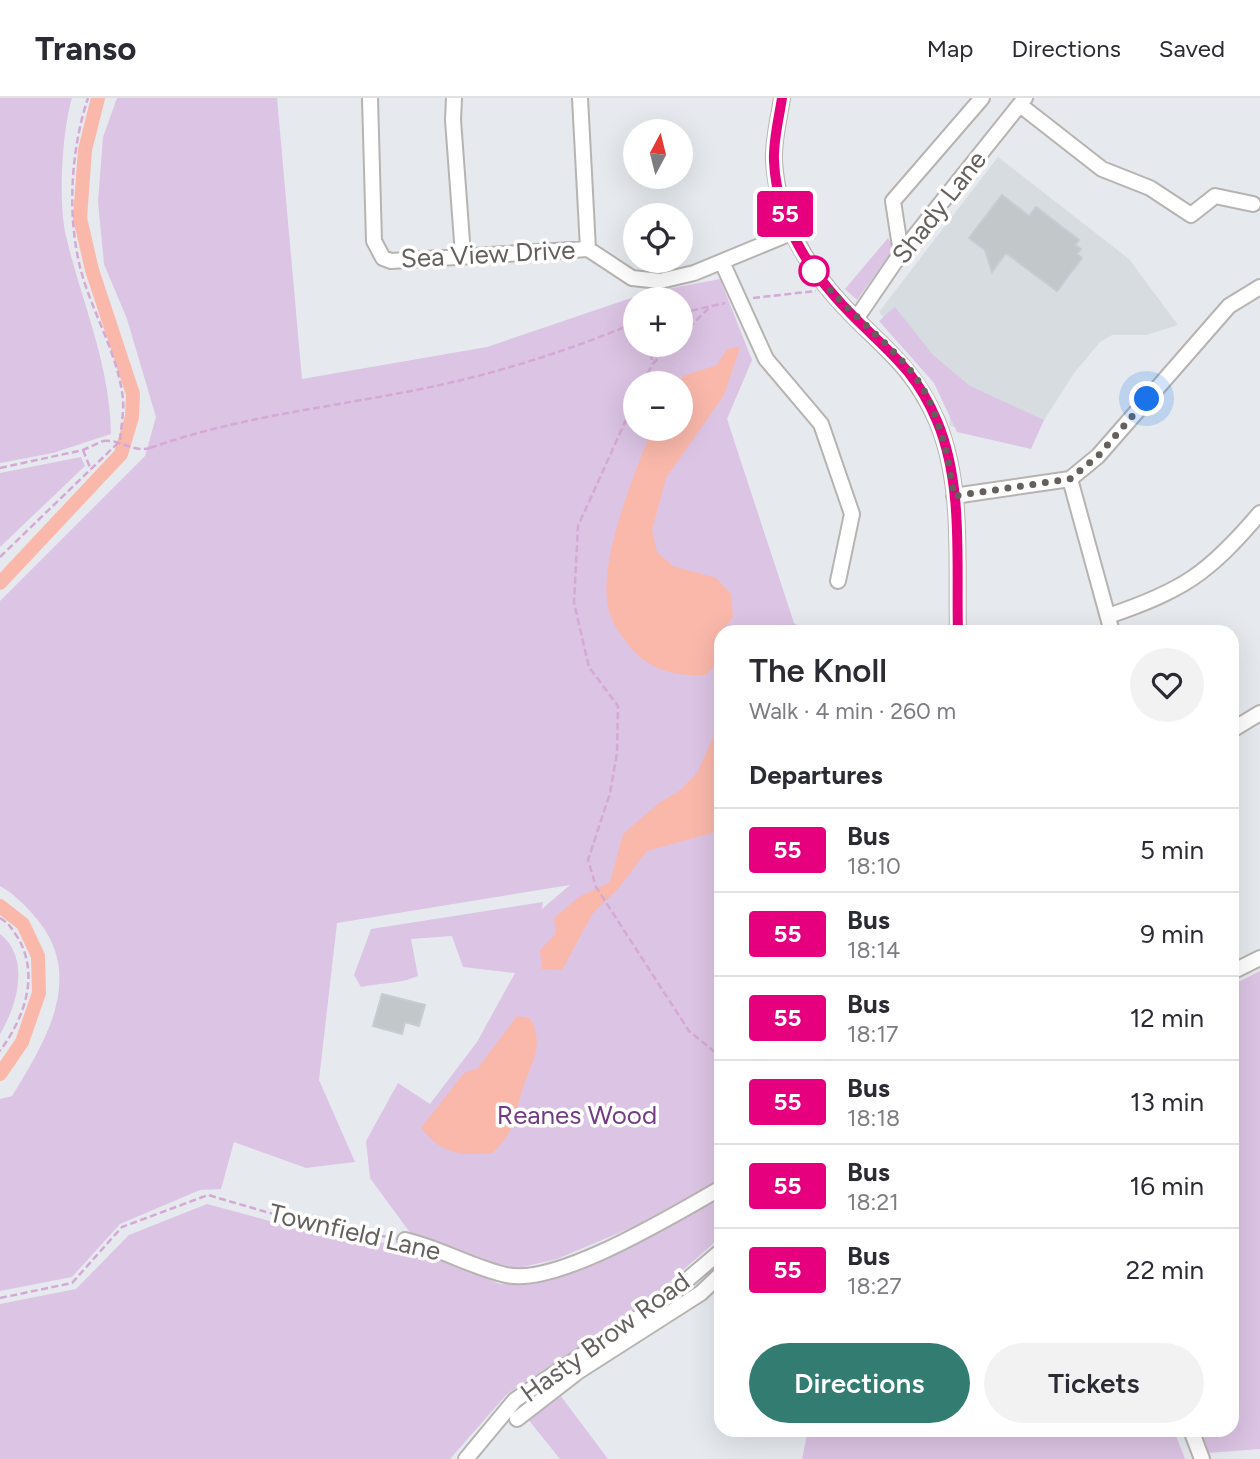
<!DOCTYPE html>
<meta charset="utf-8">
<style>
:root{--surface:#fff;--page:#f2f2f3;--text:#2b2b33;--muted:#7c7c81;--line:#e1e1e2;--accent:#337c72}
body{margin:0;font-family:Figtree,sans-serif;background:var(--page);color:var(--text);height:100vh;display:flex;flex-direction:column;font-size:26px;white-space:nowrap}
*{box-sizing:border-box;margin:0}
p{font-size:23px;color:var(--muted)}
.icon{flex:none;width:38px;height:38px;fill:none;stroke:currentColor;stroke-width:2;stroke-linecap:round;stroke-linejoin:round}
.map{position:relative;flex:1;overflow:hidden}
.drawer{position:absolute;left:714px;top:527px;width:525px;height:812px;display:flex;flex-direction:column;background:var(--surface);border-radius:21px;box-shadow:0 7px 28px #0002}
.drawer>*{flex:none}
.badge{padding:0 14px;border-radius:5px;font-size:24px;line-height:46px}
.needle{width:46px;rotate:7deg}
.controls{position:absolute;left:623px;top:21px;display:grid;gap:14px}
.controls a{display:grid;place-items:center;width:70px;height:70px;border-radius:50%;background:var(--surface);box-shadow:0 7px 28px #0002;font-size:35px}
.you{position:absolute;width:35px;height:35px;margin:-18px;border:5px solid #fff;border-radius:50%;background:#1a73e8;box-shadow:0 0 0 10px #1a73e833}
.map>.badge{position:absolute;translate:-50% -50%;box-shadow:0 0 0 4px #fff}
h2{padding:0 35px;font-size:26px;line-height:63px}
.round{display:grid;place-items:center;flex:none;width:74px;height:74px;border-radius:37px;background:var(--page)}
.summary{display:flex;align-items:center;justify-content:space-between;height:119px;padding:0 35px}
h1{font-size:33px;font-weight:600;line-height:52px}
.primary-button{display:flex;gap:14px;margin-top:auto;padding:14px 35px}
.primary-button a{flex:1;height:80px;border-radius:42px;background:var(--accent);color:#fff;font-size:28px;font-weight:600;line-height:80px;text-align:center}
.primary-button a+a{background:var(--page);color:var(--text)}
ul{padding:0;list-style:none}
li{display:flex;align-items:center;gap:21px;height:84px;padding:0 35px;border-top:2px solid var(--line)}
li div{flex:1}
li b{display:block;font-size:26px}
li em{font-style:normal}
li .badge{min-width:77px;font-weight:700;text-align:center}
header{display:flex;align-items:center;gap:42px;box-sizing:border-box;height:98px;padding:0 35px;background:var(--surface);border-bottom:2px solid var(--line)}
header strong{font-size:33px}
nav{display:flex;gap:38px;margin-inline-start:auto;font-size:24px}
.map>svg:first-child{display:block}
.education{fill:#d7dce1}
.green{fill:#dcc4e4;fill-rule:evenodd}
.water{fill:#fab8ab}
.lines{fill:none;stroke-linecap:round;stroke-linejoin:round}
.canal{stroke:#fab8ab;stroke-width:14}
.building{fill:#c2c7ca;stroke:#c4cdd3;stroke-width:2}
.minor-casing{stroke:#b7b3b1;stroke-width:18}
.path{stroke:#d5a8d5;stroke-width:2.5;stroke-dasharray:7 3.5;stroke-linecap:butt}
.minor{stroke:#fff;stroke-width:14}
.path-bridge{stroke:#d5a8d5;stroke-width:2.5;stroke-dasharray:7 3.5;stroke-linecap:butt}
.line-casing{stroke:#fff;stroke-width:16}
.line{stroke:#e6007e;stroke-width:10}
.walk{stroke:#655f5d;stroke-width:7;stroke-dasharray:0 12.6}
.stop-dot{fill:#fff;stroke:#e6007e;stroke-width:3.5}
.labels{text-anchor:middle;stroke-width:7;stroke-linejoin:round;paint-order:stroke}
.street-label{font-size:26px;fill:#655f5d;stroke:#fff}
.park-label{font-size:26px;fill:#753c86;stroke:#fff}
</style>
<header>
<strong>Transo</strong>
<nav><a>Map</a><a>Directions</a><a>Saved</a></nav>
</header>
<div class="map">
<svg width="1260" height="1361" viewBox="0 0 1260 1361">
<rect width="100%" height="100%" fill="#e6eaef"/>
<path class="education" d="M998 59 1129 161 1178 227 1146 237H1112L1100 244 1075 274 1028 347 950 328 949 305 944 294 879 214Z"/>
<path class="green" d="M0 0H72C62 33 58 105 66 138 82 206 110 265 111 336L53 355 0 365Z
M117 0H277L302 281 487 249 646 195 720 181 752 262 727 321 794 525 808 534H721V1081L633 1129 557 1161 506 1173 411 1136 370 1080 366 1043 398 985 430 1006 477 944 515 875 463 869 452 838 411 841 418 878C396 887 384 884 361 889L354 877 371 831 543 804 542 811 570 787 337 825 319 982 355 1064 306 1070 234 1044 221 1091 200 1092 120 1126 72 1179 0 1193V1001L12 998C44 946 84 882 40 825 29 811 16 797 0 788V503L145 358 156 319 127 221 104 166 98 104 103 39ZM635 201H681V247H635ZM635 285H681V331H635Z
M888 140 894 150 857 202 845 191Z
M895 209 933 257 970 288 1044 322 1031 351 957 334 934 285 879 223Z
M81 359 85 368 0 449V375Z
M0 836C31 860 17 908 0 936Z
M1260 873V1351L1208 1355 1199 1332H1232V887Z
M721 1098V1139L644 1206 507 1296 450 1361H0V1206L76 1191 129 1137 207 1106 340 1142 390 1145 427 1155 500 1186 555 1178 667 1129Z
M557 1293 608 1361H560L527 1320Z
M808 1332H1174L1185 1361H802Z"/>
<path class="water" d="M740 249 724 297 666 380 652 432 657 454 673 468 716 480 731 496 733 519 717 541 721 561 706 577C679 579 652 573 633 552 625 543 614 529 610 516 594 470 635 375 652 331H681V285H678L683 278 717 267 727 251Z
M721 622V727L712 735 647 753 617 792 593 815 562 872 542 871 540 852 556 835 554 820 579 799 610 784 623 736 659 705 679 693 697 675Z
M517 918 530 920C546 948 530 966 522 993 513 1021 516 1034 492 1055 460 1058 442 1056 421 1030L464 975 478 970Z"/>
<g class="lines">
<path class="canal" d="M0 485 121 356 132 319 133 296 92 172 80 120 85 52 98 0
M0 808 23 826 38 858 39 895 22 944 0 976"/>
</g>
<path class="building" d="M1002 97 1029 118 1036 109 1079 142 1075 147 1081 151 1077 156 1082 160 1057 193 1006 155 992 174 985 152 969 140Z
M382 896 425 907 419 928 405 924 402 936 373 928Z"/>
<g class="lines">
<g class="minor-casing">
<path id="minor" d="M370 0 374 143 383 160 391 163 588 151 632 180 660 183 694 175 791 135
M454 0 453 22 463 157
M580 0 588 151
M782 0C779 20 773 43 774 63 778 128 814 180 859 224 894 258 916 276 937 323 964 387 956 466 958 534
M1020 7 1102 71 1150 90 1191 117 1215 98 1253 106
M901 155 893 103 982 0
M722 164 766 261 821 326 852 416 838 483
M856 221 901 155 1025 0
M1070 381 1112 534
M954 398 1070 381 1098 358 1229 208 1260 189
M1108 518C1183 493 1209 475 1260 415
M1232 632 1260 615
M1232 874 1260 860
M405 1142C440 1150 471 1169 506 1177 556 1189 675 1116 721 1090
M517 1321 579 1273 701 1195 721 1176
M1191 1332 1202 1361
M466 1361 515 1302 660 1205 721 1153"/>
</g>
<path class="path" d="M753 200 816 193
M681 215 725 205
M681 237 709 210
M645 247 651 253 652 266
M643 285 652 267 670 247
M635 302 578 428 574 505 589 569 618 608 617 655 610 695 588 762 596 789 689 933 721 959
M150 350C234 320 324 310 411 293 489 278 562 255 635 225
M83 352 91 372
M0 370 83 352 103 343
M0 459 120 343C121 330 124 314 123 301 118 255 91 213 80 169 67 116 71 51 88 0
M0 820C9 825 12 831 18 840 40 878 24 920 0 953
M0 1200 72 1185 122 1129 208 1097 342 1136 393 1139"/>
<use href="#minor" class="minor"/>
<path class="path-bridge" d="M103 343C120 341 133 355 150 350"/>
</g>
<g class="lines">
<g class="line-casing">
<path id="line" d="M782 0C779 20 773 43 774 63 777 128 814 180 859 224 894 258 917 276 937 323 964 387 956 466 958 534"/>
</g>
<use href="#line" class="line"/>
<path class="walk" d="M814 173C839 207 881 237 910 272 938 306 948 356 954 398L1070 381 1098 358 1147 301"/>
</g>
<circle class="stop-dot" cx="814" cy="173" r="14"/>
<g class="labels">
<g class="street-label">
<text transform="translate(939 109) rotate(-52)" y="9">Shady Lane</text>
<text transform="translate(488 156) rotate(-3)" y="9">Sea View Drive</text>
<text transform="translate(355 1134) rotate(13)" y="9">Townfield Lane</text>
<text transform="translate(605 1239) rotate(-36)" y="9">Hasty Brow Road</text>
</g>
<g class="park-label">
<text x="577" y="1026">Reanes Wood</text>
</g>
</g>
</svg>
<div class="controls">
<a><svg class="needle" viewBox="-14 -14 28 28"><path d="M0-13l5 13h-10z" fill="#e53935"/><path d="M0 13l5-13h-10z" fill="#7c7c81"/></svg></a>
<a><svg class="icon" aria-label="locate" viewBox="0 0 24 24"><circle cx="12" cy="12" r="6"/><path d="M12 2v4M12 18v4M2 12h4M18 12h4"/></svg></a>
<a>+</a>
<a>−</a>
</div>
<div class="you" style="left:1147px;top:301px"></div>
<b class="badge" style="left:785px;top:116px;background:#e6007e;color:#fff">55</b>
<section class="drawer">
<div class="summary"><div><h1>The Knoll</h1><p>Walk · 4 min · 260 m</p></div><a class="round"><svg class="icon" aria-label="heart" viewBox="0 0 24 24"><path d="M12 20l-8-8c-3-5 5-10 8-4 3-6 11-1 8 4z"/></svg></a></div>
<h2>Departures</h2>
<ul>
<li><span class="badge" style="background:#e6007e;color:#fff">55</span><div><b>Bus</b><p>18:10</p></div><em>5 min</em></li>
<li><span class="badge" style="background:#e6007e;color:#fff">55</span><div><b>Bus</b><p>18:14</p></div><em>9 min</em></li>
<li><span class="badge" style="background:#e6007e;color:#fff">55</span><div><b>Bus</b><p>18:17</p></div><em>12 min</em></li>
<li><span class="badge" style="background:#e6007e;color:#fff">55</span><div><b>Bus</b><p>18:18</p></div><em>13 min</em></li>
<li><span class="badge" style="background:#e6007e;color:#fff">55</span><div><b>Bus</b><p>18:21</p></div><em>16 min</em></li>
<li><span class="badge" style="background:#e6007e;color:#fff">55</span><div><b>Bus</b><p>18:27</p></div><em>22 min</em></li>
</ul>
<div class="primary-button"><a>Directions</a><a>Tickets</a></div>
</section>
</div>
